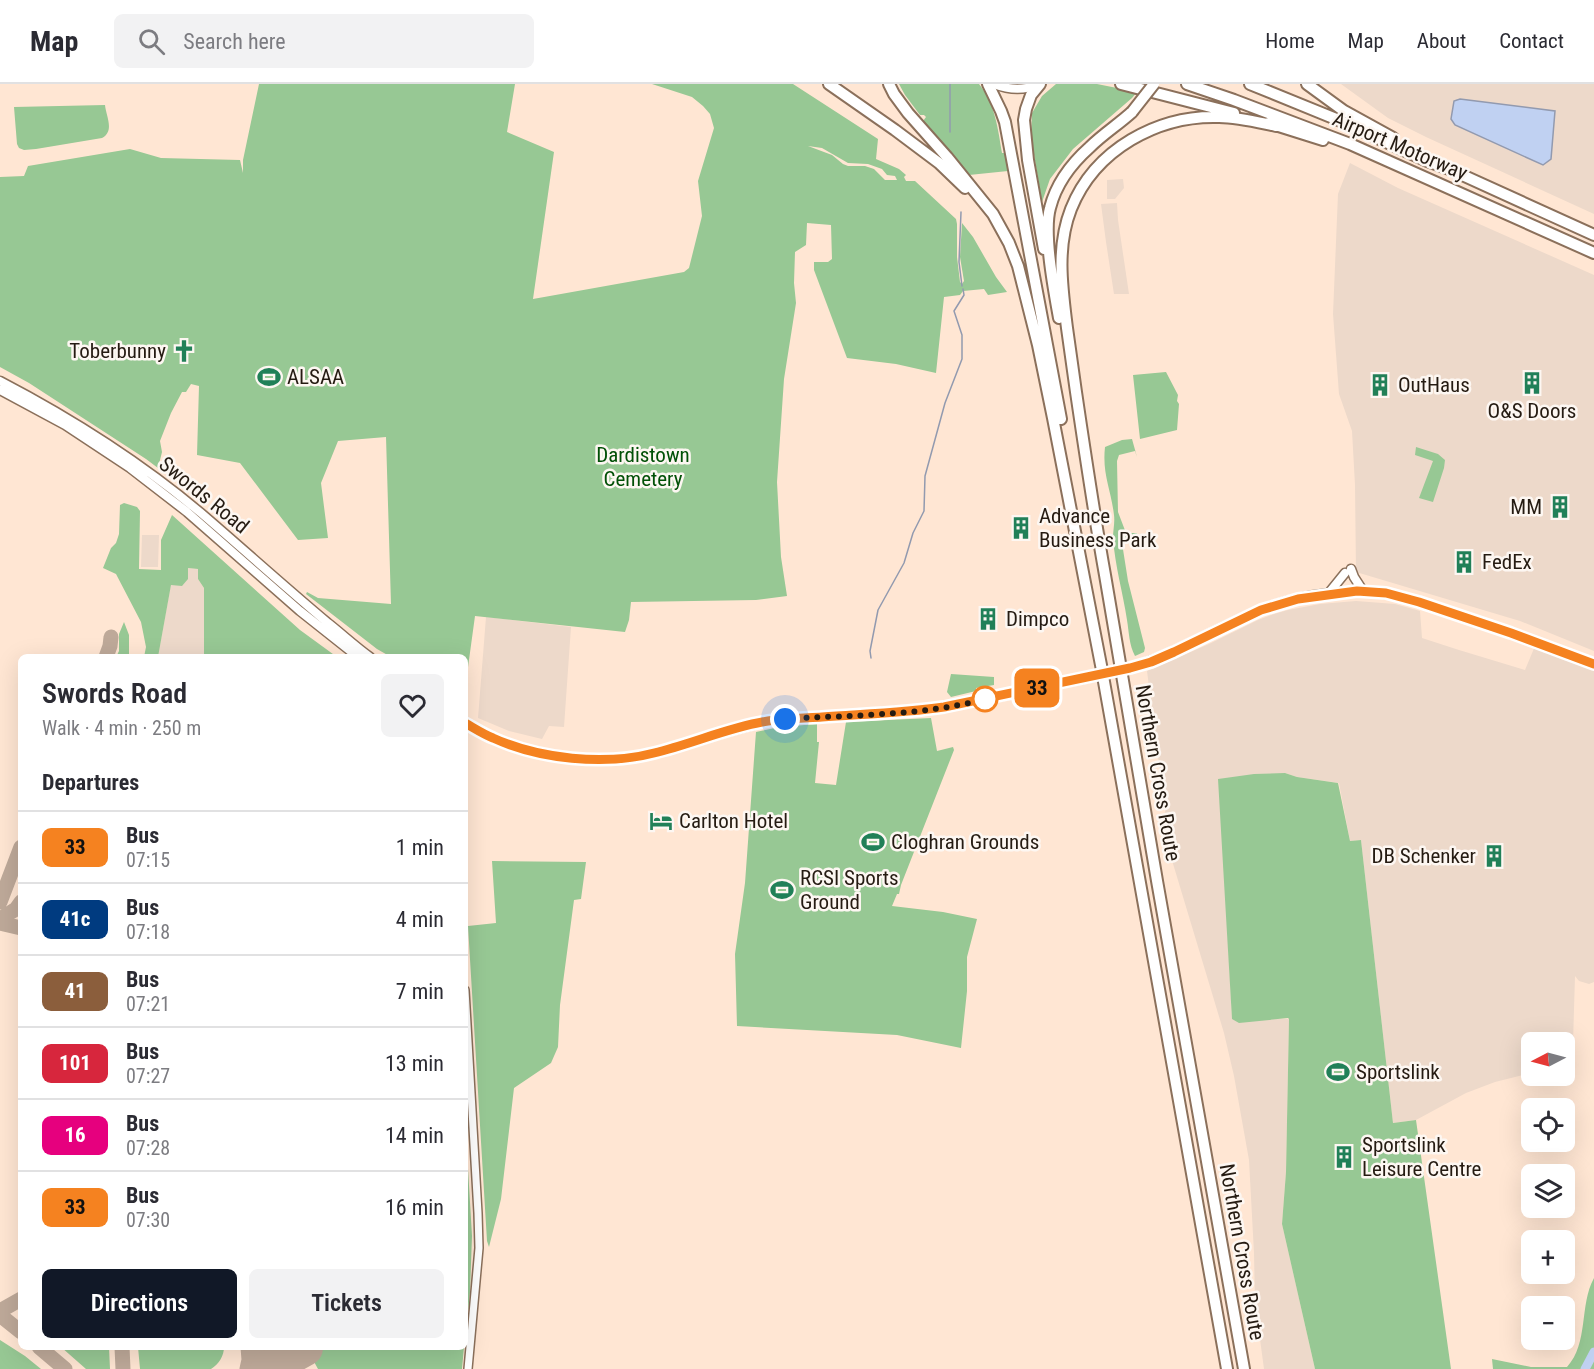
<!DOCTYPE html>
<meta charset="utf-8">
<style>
:root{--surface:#fff;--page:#f2f2f3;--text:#2b2b33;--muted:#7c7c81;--line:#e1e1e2;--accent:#111827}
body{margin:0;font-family:"Roboto Condensed",sans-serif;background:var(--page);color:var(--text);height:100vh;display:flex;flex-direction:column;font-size:22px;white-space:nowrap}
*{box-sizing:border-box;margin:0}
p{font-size:20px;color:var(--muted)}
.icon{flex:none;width:33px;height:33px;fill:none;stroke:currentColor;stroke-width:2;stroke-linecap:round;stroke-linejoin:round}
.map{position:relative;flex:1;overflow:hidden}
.details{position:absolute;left:18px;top:570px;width:450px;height:696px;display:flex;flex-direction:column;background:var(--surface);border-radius:9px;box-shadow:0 6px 24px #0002}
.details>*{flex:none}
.badge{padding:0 12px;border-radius:9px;font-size:21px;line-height:39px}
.needle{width:39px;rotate:264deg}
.tools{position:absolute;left:1521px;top:948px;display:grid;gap:12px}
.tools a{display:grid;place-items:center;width:54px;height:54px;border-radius:9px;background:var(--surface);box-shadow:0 6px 24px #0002;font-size:30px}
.you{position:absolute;width:30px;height:30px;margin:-15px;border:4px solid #fff;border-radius:50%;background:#1a73e8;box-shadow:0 0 0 9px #1a73e833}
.map>.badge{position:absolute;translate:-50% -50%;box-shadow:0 0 0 3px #fff}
h2{padding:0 24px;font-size:22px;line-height:54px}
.round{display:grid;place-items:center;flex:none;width:63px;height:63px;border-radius:9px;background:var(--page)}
.head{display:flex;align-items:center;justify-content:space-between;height:102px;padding:0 24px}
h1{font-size:28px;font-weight:600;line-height:45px}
.cta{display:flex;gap:12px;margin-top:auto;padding:12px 24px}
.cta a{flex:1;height:69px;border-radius:9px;background:var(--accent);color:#fff;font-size:24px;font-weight:600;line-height:69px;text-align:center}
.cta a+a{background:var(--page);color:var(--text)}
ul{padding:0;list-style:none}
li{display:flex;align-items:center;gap:18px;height:72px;padding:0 24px;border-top:2px solid var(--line)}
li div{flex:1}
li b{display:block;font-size:22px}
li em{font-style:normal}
li .badge{min-width:66px;font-weight:700;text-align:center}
header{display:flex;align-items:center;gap:36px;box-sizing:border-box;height:84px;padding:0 30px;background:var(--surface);border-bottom:2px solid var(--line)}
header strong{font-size:28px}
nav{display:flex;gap:33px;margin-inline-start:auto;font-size:21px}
.search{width:420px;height:54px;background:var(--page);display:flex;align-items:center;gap:15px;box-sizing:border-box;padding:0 21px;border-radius:9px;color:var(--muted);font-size:22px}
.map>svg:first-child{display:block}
.industrial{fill:#edd9ca}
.green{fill:#97c894;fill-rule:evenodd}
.water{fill:#c0d1f2;stroke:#929aaf;stroke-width:1.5}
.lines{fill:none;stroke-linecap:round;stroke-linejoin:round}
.stream{stroke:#929aaf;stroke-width:1.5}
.river{stroke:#c0d1f2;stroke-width:9}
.taxiway{stroke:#bea999;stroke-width:15}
.runway{stroke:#bea999;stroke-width:36}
.secondary-tunnel{stroke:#d3bdac;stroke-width:8;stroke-dasharray:8 4;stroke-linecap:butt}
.tertiary-casing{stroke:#8b705b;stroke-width:10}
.secondary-casing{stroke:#8b705b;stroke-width:11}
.motorway-casing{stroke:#8b705b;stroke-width:14}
.tertiary{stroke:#fff;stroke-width:7}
.secondary{stroke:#fff;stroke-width:8}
.motorway{stroke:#fff;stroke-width:10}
.motorway-bridge-casing{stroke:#8b705b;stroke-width:14;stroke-linecap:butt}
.motorway-bridge{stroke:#fff;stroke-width:10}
.line-casing{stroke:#fff;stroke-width:14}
.line{stroke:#f58220;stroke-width:9}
.walk{stroke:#251b12;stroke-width:6;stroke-dasharray:0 10.8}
.stop-dot{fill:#fff;stroke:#f58220;stroke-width:3}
.labels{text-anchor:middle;stroke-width:5;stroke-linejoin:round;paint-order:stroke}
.street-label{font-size:21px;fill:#251b12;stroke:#fdf7f2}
.poi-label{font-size:21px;fill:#251b12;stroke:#fdf7f2;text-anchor:start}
.park-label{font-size:21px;fill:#015006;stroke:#fdf7f2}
</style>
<header>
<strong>Map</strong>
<div class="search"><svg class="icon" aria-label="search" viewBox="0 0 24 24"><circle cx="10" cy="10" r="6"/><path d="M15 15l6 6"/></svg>Search here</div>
<nav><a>Home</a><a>Map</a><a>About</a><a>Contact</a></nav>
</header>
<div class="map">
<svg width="1594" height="1285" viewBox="0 0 1594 1285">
<rect width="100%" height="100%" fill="#ffe6d3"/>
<path class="industrial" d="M1341 0H1594V130L1426 53 1388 34Z
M1350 79 1398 104 1594 191V567L1520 537 1356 488 1355 401 1352 347 1339 310 1333 230 1338 110Z
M1123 95 1124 104 1115 115H1107V96Z
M1117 119 1118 136 1129 210H1114L1106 158 1101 120Z
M142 451H159L158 483H141Z
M188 484 198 485V495L204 504V573H158L171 500 184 499 187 495Z
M1356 517 1395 520 1420 527 1422 554 1459 566 1525 586 1535 562 1594 587V898L1589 900 1579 897 1575 892 1573 959 1565 966 1564 958H1532L1531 989 1495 998 1466 1009 1416 1036 1393 1039 1361 756 1350 757 1339 699 1297 693 1285 689 1226 817 1232 935H1289L1286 1088 1282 1140 1315 1285H1264L1255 1218 1254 1169 1249 1076 1234 992 1224 949 1171 773 1147 587 1209 560 1258 536 1274 530 1288 526 1320 520Z
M486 533 571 543 564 643 549 642 542 655 509 647 478 634Z"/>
<path class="green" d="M259 0H515L507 48 554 68 533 215 684 188 689 184 702 132 698 97 714 44 710 30 703 22 692 13 652 0H793L878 55 876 75 899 85 906 91 904 93 906 97H915L956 135 957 140V173L960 198 962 200 964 197 960 173 962 139 973 153 996 193 1007 208 988 211 984 205 963 207 960 211 944 213 936 289 896 280 847 274 814 186V178H828L832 175 831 141 807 139 806 161 795 168 794 199 796 219 784 295 777 398 781 473 787 512 756 516 631 518 629 536 625 548 475 532 465 605V573H391L377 565 306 510 307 508 318 514 391 520 386 353 338 357 321 399 328 454 298 456 240 379 197 371 199 302 191 300 186 308H182L171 329 160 357 162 368 158 384 146 375 29 299 0 283V93L24 92 28 82 130 65 161 74 240 76 243 89V76ZM808 62 822 64 848 79 868 80 882 85 887 91 895 92 897 96H885L874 85 865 82H848L843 80 832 71Z
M899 0H979C995 19 998 45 1002 69H1006L1008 87 969 91 923 37 926 33 924 31H920L905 11Z
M1056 0H1097L1137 8 1132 14 1073 65 1050 95 1042 118 1031 53 1032 29 1042 12Z
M105 21C106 32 115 47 102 54L36 65 24 66 19 64 17 60 14 23Z
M1166 288 1178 311 1177 317 1179 320 1177 346 1140 355 1133 291Z
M1132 355 1137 373 1135 367 1119 371 1117 377 1118 428 1126 449H1136L1144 455 1122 459 1128 497 1145 564 1144 568 1135 572C1129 561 1129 548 1127 536 1123 509 1115 482 1113 454 1113 446 1115 439 1114 431 1111 405 1102 390 1105 363L1122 356Z
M1416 363 1438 370 1445 376 1444 384 1433 418 1419 414 1433 377 1415 371Z
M124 419 137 423 140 427 139 485 161 486V456L172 431 300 546 337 573H204V504L198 495V485L188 484V495L182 502 171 501 158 573H144L146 563 141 538 116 490 103 484 111 464 116 459 119 450 120 421Z
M124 538 129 551V573H116L119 567V550Z
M951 590 994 593V601L976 604V607L951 613 947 608Z
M931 634 937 667 953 663 954 666 901 801 899 810H897L892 822 943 828 977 835 967 873V907L961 964 897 951 737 942 735 870 745 799 756 648 779 643 817 640V658H819L815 699 836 701 846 638Z
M1285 689 1297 693 1338 699 1350 757 1361 756 1393 1039 1416 1036 1451 1285H1315L1282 1140 1286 1088 1289 935 1288 934 1239 939 1232 935 1218 695 1254 690Z
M492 777 586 778 581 815 574 816 560 921 558 963 551 979 514 1004 501 1115 489 1163 487 1157 468 842 496 839Z
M465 1034 472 1152 470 1208 465 1257Z
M1594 1194V1285H1493L1492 1275 1531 1283H1567C1589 1259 1579 1221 1594 1194Z
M0 1256 25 1272 41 1285H0Z
M61 1263H109L110 1285H86Z
M138 1263H224C224 1272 219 1280 211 1285H140Z
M306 1263H464L462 1285H318Z"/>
<path class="water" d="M1460 15 1555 27 1551 75 1543 81 1455 41 1451 35 1454 17Z"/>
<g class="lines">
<path class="stream" d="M950 0V48
M961 128 959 178 962 202
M871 574 870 567 878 526 904 479 913 449 924 427 925 392 945 319 962 275V251L954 227 964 211 963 205"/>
<path class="river" d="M1585 1285 1594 1268"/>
<path class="taxiway" d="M106 573 110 562 111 553
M0 818 21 763
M0 835 16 825 21 818
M0 839 21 844
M0 1227 21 1215
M0 1231 21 1248
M39 1263 65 1285
M122 1263 123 1285
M258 1263 263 1268 273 1285
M247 1285 249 1276 248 1263"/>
<path class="runway" d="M268 1285 305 1264"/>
<path class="secondary-tunnel" d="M1098 591 1126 585"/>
<g class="tertiary-casing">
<path id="tertiary" d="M465 906 478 1129 479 1164 468 1285"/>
</g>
<g class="secondary-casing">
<path id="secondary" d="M994 0C1009 6 1024 7 1039 0
M0 297C71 334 139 377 201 429 243 465 285 503 328 539 342 550 356 563 370 573
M0 306 65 341 130 384 187 428 300 527 358 573
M1351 485 1354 493 1363 507
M1328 510 1345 489
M1130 584C1176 570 1216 544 1261 526 1303 509 1358 502 1402 513L1511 549 1594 580
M465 639C474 644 484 650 493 654 533 671 595 681 638 673 681 665 722 646 766 638L935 624 991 614 1095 592"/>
</g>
<g class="motorway-casing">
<path id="motorway" d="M829 0 895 46 939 79 965 104
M889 0 894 10 908 29 947 73 993 130 1009 159 1018 182 1038 261 1053 334 1101 581 1227 1285
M988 0 1001 27 1005 38 1061 335
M1040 0 1031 11 1026 25 1024 36 1028 76 1044 165
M1121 0 1234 29
M1187 0 1234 16 1350 60 1594 169
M1250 0 1336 35 1427 77 1449 85 1594 151
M1307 0 1344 27 1393 54
M1269 39 1323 56
M1059 234C1054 206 1043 149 1050 124 1056 100 1072 79 1090 63 1103 50 1119 40 1132 28
M1244 1285C1196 1021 1149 756 1105 491 1094 430 1085 369 1076 308 1073 287 1070 265 1067 244 1062 204 1056 163 1071 125 1095 65 1158 31 1219 33 1238 33 1257 38 1276 42"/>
</g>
<use href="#tertiary" class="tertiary"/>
<use href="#secondary" class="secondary"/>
<use href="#motorway" class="motorway"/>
<g class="motorway-bridge-casing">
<path id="motorway-bridge" d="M1132 28 1154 0"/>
</g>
<use href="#motorway-bridge" class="motorway-bridge"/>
</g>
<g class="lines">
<g class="line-casing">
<path id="line" d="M465 639C474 644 483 650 493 654 539 675 604 682 654 669 692 660 729 643 768 637 785 634 804 634 822 633 863 630 904 629 944 623L1130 584 1151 578 1174 568 1261 526 1298 515 1357 507 1386 509 1419 518 1511 549 1594 580"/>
</g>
<use href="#line" class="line"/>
<path class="walk" d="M785 635C849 631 923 632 985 615"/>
</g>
<defs>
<g id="church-bare" transform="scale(1.8)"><path d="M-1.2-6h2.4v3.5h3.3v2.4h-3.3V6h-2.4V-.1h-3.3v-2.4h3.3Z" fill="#218058" stroke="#fdf7f2" stroke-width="2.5" paint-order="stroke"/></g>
<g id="stadium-bare" transform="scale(1.8)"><path d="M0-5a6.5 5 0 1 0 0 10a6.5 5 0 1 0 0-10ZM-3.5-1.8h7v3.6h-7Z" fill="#218058" stroke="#fdf7f2" stroke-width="2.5" paint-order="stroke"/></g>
<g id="building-bare" transform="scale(1.8)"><path d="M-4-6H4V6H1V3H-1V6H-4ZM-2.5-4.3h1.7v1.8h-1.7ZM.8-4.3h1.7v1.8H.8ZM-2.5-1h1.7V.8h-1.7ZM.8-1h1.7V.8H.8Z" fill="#218058" stroke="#fdf7f2" stroke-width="2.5" paint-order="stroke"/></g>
<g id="hotel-bare" transform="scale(1.8)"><path d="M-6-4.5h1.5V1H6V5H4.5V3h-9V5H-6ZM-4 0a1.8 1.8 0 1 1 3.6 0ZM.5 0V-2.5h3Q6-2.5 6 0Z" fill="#218058" stroke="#fdf7f2" stroke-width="2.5" paint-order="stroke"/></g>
</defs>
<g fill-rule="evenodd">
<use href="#church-bare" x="184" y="267"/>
<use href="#stadium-bare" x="269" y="293"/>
<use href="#building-bare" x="1532" y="299"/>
<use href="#building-bare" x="1380" y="301"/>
<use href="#building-bare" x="1560" y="423"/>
<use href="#building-bare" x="1021" y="444"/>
<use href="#building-bare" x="1464" y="478"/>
<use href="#building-bare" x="988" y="535"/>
<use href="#hotel-bare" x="661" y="737"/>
<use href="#stadium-bare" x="873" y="758"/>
<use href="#building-bare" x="1494" y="772"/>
<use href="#stadium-bare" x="782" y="806"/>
<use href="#stadium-bare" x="1338" y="988"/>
<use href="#building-bare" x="1344" y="1073"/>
</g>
<circle class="stop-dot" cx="985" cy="615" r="12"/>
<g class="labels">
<g class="street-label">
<text transform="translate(1400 62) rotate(23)" y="7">Airport Motorway</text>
<text transform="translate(204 411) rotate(39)" y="7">Swords Road</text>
<text transform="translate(1158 689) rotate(80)" y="7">Northern Cross Route</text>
<text transform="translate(1242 1168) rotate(80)" y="7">Northern Cross Route</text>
</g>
<g class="poi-label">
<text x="166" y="274" text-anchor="end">Toberbunny</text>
<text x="287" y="300">ALSAA</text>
<text x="1398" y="308">OutHaus</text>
<text x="1532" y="334" text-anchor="middle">O&amp;S Doors</text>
<text x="1542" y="430" text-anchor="end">MM</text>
<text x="1039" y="439">Advance<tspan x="1039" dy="24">Business Park</tspan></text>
<text x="1482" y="485">FedEx</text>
<text x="1006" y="542">Dimpco</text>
<text x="679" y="744">Carlton Hotel</text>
<text x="891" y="765">Cloghran Grounds</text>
<text x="1476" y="779" text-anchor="end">DB Schenker</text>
<text x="800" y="801">RCSI Sports<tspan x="800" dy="24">Ground</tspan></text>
<text x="1356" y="995">Sportslink</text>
<text x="1362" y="1068">Sportslink<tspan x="1362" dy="24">Leisure Centre</tspan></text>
</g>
<g class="park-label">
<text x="643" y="378">Dardistown<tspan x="643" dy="24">Cemetery</tspan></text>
</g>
</g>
</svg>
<div class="tools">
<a><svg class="needle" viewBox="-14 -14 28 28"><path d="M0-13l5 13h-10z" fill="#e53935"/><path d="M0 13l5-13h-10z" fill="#7c7c81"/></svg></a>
<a><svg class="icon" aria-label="locate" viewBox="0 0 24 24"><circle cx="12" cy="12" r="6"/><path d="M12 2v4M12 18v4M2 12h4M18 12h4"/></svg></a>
<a><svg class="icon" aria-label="layers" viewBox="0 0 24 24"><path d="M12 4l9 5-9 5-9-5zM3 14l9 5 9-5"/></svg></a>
<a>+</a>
<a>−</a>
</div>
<div class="you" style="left:785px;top:635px"></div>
<b class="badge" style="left:1037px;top:604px;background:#f58220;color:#111">33</b>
<section class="details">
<div class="head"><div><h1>Swords Road</h1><p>Walk · 4 min · 250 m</p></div><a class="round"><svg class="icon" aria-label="heart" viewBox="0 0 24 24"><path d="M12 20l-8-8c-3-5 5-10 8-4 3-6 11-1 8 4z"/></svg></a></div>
<h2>Departures</h2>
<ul>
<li><span class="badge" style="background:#f58220;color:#111">33</span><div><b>Bus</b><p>07:15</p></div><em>1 min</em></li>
<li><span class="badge" style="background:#003b80;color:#fff">41c</span><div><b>Bus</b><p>07:18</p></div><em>4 min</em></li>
<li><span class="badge" style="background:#8b5e3c;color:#fff">41</span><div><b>Bus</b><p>07:21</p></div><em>7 min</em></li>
<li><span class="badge" style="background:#d7263d;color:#fff">101</span><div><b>Bus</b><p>07:27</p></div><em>13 min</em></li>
<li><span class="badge" style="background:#e6007e;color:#fff">16</span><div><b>Bus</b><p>07:28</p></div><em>14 min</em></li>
<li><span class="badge" style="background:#f58220;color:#111">33</span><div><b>Bus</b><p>07:30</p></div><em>16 min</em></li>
</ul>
<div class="cta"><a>Directions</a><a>Tickets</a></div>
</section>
</div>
